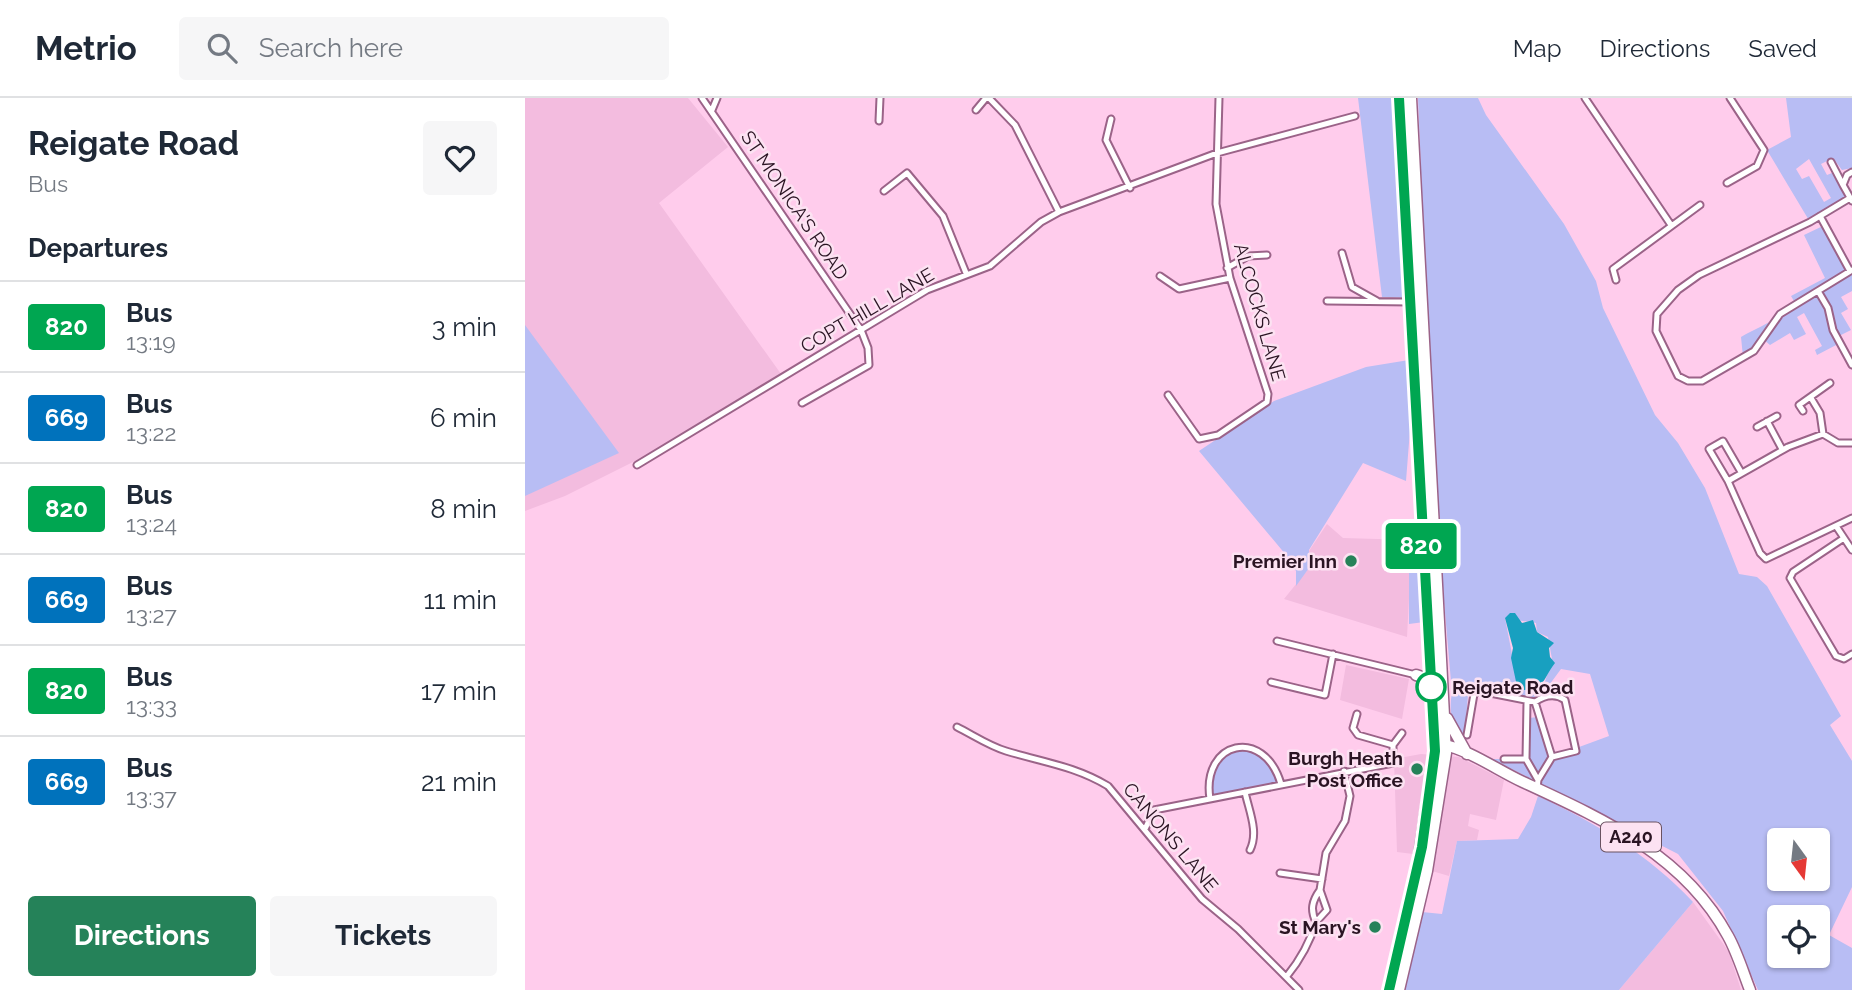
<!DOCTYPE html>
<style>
:root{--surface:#fff;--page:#f6f6f7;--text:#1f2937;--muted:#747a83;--line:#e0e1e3;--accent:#258259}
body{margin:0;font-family:Raleway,sans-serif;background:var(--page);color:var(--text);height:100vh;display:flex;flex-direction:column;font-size:26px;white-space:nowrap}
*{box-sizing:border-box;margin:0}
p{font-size:23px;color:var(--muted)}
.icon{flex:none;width:38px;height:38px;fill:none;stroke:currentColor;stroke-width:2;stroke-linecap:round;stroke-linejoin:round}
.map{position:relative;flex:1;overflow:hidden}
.panel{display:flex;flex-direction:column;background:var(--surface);width:525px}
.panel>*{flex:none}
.badge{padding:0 14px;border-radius:5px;font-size:24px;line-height:46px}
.needle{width:46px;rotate:165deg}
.fabs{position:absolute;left:1242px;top:730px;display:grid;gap:14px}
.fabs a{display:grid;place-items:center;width:63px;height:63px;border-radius:7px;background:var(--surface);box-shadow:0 2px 5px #0004;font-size:35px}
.map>.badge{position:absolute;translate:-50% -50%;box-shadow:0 0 0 4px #fff}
h2{padding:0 28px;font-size:26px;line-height:63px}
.round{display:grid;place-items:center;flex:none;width:74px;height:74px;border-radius:7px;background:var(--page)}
.head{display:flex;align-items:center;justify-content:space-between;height:119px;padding:0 28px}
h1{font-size:33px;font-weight:700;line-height:52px}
.primary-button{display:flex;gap:14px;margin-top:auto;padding:14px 28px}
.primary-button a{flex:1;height:80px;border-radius:7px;background:var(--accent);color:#fff;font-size:28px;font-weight:700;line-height:80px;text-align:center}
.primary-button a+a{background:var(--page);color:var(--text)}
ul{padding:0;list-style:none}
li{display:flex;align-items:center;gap:21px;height:91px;padding:0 28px;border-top:2px solid var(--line)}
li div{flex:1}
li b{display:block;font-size:26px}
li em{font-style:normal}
li .badge{min-width:77px;font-weight:700;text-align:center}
header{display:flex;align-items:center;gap:42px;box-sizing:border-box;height:98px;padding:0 35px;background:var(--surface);border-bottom:2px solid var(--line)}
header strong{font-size:33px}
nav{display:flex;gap:38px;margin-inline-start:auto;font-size:24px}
.search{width:490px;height:63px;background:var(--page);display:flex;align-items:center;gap:18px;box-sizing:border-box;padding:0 24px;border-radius:7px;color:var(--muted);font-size:26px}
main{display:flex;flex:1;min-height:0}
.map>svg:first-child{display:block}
.built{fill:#f3bcdf}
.green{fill:#b8bdf4;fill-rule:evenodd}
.water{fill:#18a0c0}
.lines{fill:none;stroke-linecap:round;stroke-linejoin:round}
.street-casing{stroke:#9b6388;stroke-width:9}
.highway-casing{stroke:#9b6388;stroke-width:13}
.street{stroke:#fff;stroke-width:5}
.highway{stroke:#fff;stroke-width:10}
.line-casing{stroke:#fff;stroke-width:16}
.line{stroke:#00a651;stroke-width:10}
.poi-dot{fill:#258259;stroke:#fce2f2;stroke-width:2.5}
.stop-dot{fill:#fff;stroke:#00a651;stroke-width:3.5}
.labels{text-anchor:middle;stroke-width:5;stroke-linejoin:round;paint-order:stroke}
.shield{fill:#fce2f2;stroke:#695261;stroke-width:2}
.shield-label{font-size:18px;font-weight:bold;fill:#2a1423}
.street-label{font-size:19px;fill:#2a1423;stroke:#fce2f2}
.poi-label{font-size:19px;font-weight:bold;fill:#2a1423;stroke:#fce2f2;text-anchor:end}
.stop-label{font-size:19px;font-weight:bold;fill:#2a1423;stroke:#fce2f2;text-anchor:start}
</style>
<header>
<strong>Metrio</strong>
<div class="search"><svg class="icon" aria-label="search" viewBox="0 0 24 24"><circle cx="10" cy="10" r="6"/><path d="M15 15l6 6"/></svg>Search here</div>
<nav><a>Map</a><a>Directions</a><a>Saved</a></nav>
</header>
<main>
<section class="panel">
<div class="head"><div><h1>Reigate Road</h1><p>Bus</p></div><a class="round"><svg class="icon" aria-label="heart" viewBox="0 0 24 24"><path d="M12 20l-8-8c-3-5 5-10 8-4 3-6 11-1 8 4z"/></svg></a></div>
<h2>Departures</h2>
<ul>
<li><span class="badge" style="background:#00a651;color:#fff">820</span><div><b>Bus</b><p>13:19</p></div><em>3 min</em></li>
<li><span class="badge" style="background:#0072bc;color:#fff">669</span><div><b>Bus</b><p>13:22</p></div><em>6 min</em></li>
<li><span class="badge" style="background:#00a651;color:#fff">820</span><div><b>Bus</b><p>13:24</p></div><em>8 min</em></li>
<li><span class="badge" style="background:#0072bc;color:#fff">669</span><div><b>Bus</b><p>13:27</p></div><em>11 min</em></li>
<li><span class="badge" style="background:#00a651;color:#fff">820</span><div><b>Bus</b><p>13:33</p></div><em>17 min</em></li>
<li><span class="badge" style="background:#0072bc;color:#fff">669</span><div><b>Bus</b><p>13:37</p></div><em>21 min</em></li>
</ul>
<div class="primary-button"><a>Directions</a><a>Tickets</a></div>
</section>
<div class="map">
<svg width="1327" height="892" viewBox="0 0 1327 892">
<rect width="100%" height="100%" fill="#ffccec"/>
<path class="built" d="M0 0H163L203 49 134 105 256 276 130 353 40 398 0 413Z
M802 426 818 440 887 442 882 539 759 501 784 470V453Z
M821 567 884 581 877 621 815 602Z
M896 656 934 659 979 682 971 722 945 716 943 728 954 732 952 742 932 743 924 778 907 773 888 756 872 754 869 661Z
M1168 804 1204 854 1216 892H1094Z"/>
<path class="green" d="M833 0H870L881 200 857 199Z
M893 0H953L961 17 1039 126 1071 183 1078 210 1130 317 1153 345 1180 390 1214 476 1232 479 1242 488 1316 618 1305 627 1327 663V789L1304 837 1327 850V892H1233L1198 813 1153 756 967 661H1001L1004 620 1013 619 1027 659 1084 638 1065 576 1036 571 1019 594 1008 600 953 589 943 597 939 645C928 630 923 614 927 595L909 387ZM980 520 1011 525 1012 534 1023 539 1027 561 1019 587 1007 592 992 582ZM1255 742H1293V780H1255ZM1255 819H1293V858H1255Z
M1261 0H1327V70L1317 72 1308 60 1296 66 1302 77 1307 75 1322 102 1285 124 1242 52 1266 39ZM1284 61 1306 100 1299 104 1284 78 1277 81 1271 71Z
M1300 127 1327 172V193L1316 199 1323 211 1316 215 1326 232 1312 239 1315 245 1292 257 1290 252 1297 248 1279 215 1272 219 1281 236 1269 242 1265 235 1245 247 1238 241 1229 253 1218 259 1216 239C1234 228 1258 221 1269 203L1266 198 1300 180 1279 137Z
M0 227 94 355 0 398Z
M884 262 887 306 881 383 838 365 784 452V470L771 488V473L761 457 674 353 749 303 841 269Z
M884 463H891L895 468 899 524 884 526Z
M722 648C742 657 750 665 756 686L685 701 688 666 702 652Z
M1013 698C1071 725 1124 757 1168 804L1094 892H878L897 814 917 816 932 743 993 741 1006 719Z"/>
<path class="water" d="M985 515H990L997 525 1008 522 1012 534 1029 545 1024 550 1025 559 1030 565C1015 585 1023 589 993 593L986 560 988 550 980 520Z"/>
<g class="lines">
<g class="street-casing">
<path id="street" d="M177 0 336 232 343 250 344 267 277 305
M464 0 490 27 534 114
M1060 0 1146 127
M187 12 192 0
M451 12 461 0
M586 21 581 42 605 90
M354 23 355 0
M1306 64 1318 87
M1327 74 1322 77 1318 87 1327 103
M1202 85 1232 68 1239 52 1205 0
M359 93 382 75 418 118 441 175
M1325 100 1285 124 1174 177 1153 192 1132 216 1131 233 1153 278 1163 283H1177L1229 253 1255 216 1327 172
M1295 118 1325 173
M817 155 827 189 852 203
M702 170 723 158 742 157
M635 178 654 191 705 180
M1091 182 1088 171 1175 107
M1293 193 1303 210 1308 232 1327 267
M802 203 886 204
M643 297 674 341 693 337 742 304 743 296 705 180 691 106 694 0
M1286 300 1295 315 1298 336
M1278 313 1274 307 1305 285
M1242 323 1257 351
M1232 329 1252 318
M112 367 402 192 465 168 516 124 534 114 692 55 830 18
M1216 374 1198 343 1184 351 1203 383 1263 349 1298 336 1313 345H1327
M1203 383 1235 455 1241 461 1327 420
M1311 428 1327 452
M1319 440 1268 474 1265 480 1311 558 1319 561 1327 556
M752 543 891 577
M746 584 800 597 808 556
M1002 604 1001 661 1013 682 1012 690
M432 629C448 637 464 648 481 653 517 664 550 668 583 688L677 801 713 831 774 892
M942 637 949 596 955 593 1010 604C1020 597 1030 595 1040 602L1051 653 1027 659 1010 604
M868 647 877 635
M979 661H1001
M1013 682 1027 659
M720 694C724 713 734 734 725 752
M685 701C676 643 739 628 756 686
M620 731 629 712 868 665V647L833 637 828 630 832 616
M755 775 797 781
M791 824 802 812 795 792 801 755 820 723 825 698 819 673
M762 878C775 862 785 844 791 824 785 812 787 803 795 792"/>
</g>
<g class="highway-casing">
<path id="highway" d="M891 577 900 580 910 577
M922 620 942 656
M916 646C945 652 972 672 998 684 1078 721 1159 757 1203 838 1212 854 1218 874 1225 892
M864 892 892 771 910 653 874 0
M874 892 902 773 921 655 886 0"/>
</g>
<use href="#street" class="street"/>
<use href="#highway" class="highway"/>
</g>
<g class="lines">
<g class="line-casing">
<path id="line" d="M864 892 897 749 910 653 874 0"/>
</g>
<use href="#line" class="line"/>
</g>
<g class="poi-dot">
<circle cx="826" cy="463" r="7"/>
<circle cx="892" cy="671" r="7"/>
<circle cx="850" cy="829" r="7"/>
</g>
<circle class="stop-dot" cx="906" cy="589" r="14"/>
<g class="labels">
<rect class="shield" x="1076" y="724.5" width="60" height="29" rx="5"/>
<g class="shield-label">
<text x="1106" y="745">A240</text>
</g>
<g class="street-label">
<text transform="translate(270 107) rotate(56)" y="7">ST MONICA'S ROAD</text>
<text transform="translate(342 212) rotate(-30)" y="7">COPT HILL LANE</text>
<text transform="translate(735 214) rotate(74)" y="7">ALCOCKS LANE</text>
<text transform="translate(646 739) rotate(50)" y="7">CANONS LANE</text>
</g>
<g class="poi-label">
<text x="812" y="470">Premier Inn</text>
<text x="878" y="667">Burgh Heath<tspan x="878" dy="22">Post Office</tspan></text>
<text x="836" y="836">St Mary's</text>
</g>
<g class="stop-label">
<text x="927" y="596">Reigate Road</text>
</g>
</g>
</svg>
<div class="fabs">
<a><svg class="needle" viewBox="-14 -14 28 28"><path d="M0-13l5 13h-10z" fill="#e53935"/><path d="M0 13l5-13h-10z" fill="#747a83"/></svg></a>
<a><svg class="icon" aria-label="locate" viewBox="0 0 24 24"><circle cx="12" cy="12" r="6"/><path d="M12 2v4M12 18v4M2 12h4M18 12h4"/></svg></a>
</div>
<b class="badge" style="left:896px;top:448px;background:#00a651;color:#fff">820</b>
</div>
</main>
